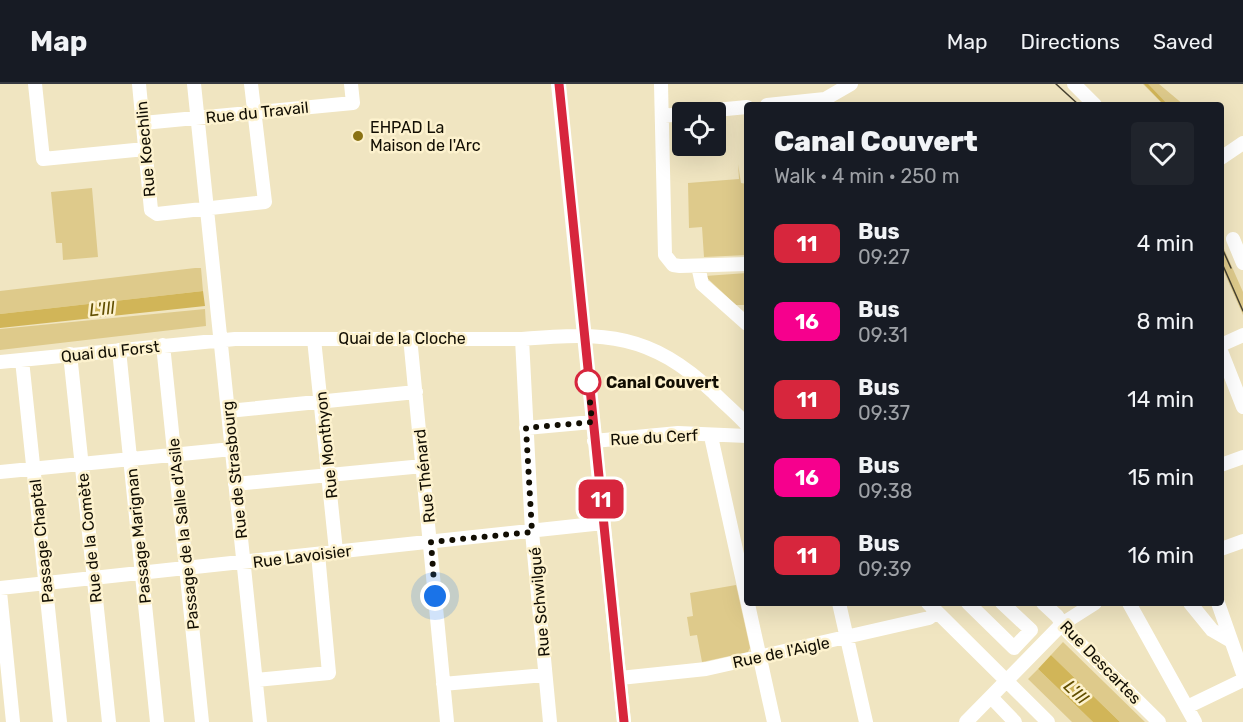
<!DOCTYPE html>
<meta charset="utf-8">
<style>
:root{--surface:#171b24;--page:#20242c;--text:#f1f3f6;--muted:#9ea1a6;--line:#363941}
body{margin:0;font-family:Rubik,sans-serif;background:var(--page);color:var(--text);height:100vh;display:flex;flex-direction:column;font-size:22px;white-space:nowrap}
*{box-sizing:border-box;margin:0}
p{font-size:20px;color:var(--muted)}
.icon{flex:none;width:33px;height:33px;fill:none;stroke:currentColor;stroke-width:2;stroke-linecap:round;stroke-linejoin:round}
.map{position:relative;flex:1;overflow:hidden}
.details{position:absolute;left:744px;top:18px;width:480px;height:504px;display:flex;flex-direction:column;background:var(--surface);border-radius:6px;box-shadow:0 6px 24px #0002}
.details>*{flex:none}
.badge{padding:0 12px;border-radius:9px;font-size:21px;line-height:39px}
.fabs{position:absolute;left:672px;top:18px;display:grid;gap:12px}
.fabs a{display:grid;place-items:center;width:54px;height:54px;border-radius:6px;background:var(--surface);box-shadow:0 6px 24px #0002;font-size:30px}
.you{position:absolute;width:30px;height:30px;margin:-15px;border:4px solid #fff;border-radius:50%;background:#1a73e8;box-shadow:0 0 0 9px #1a73e833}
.map>.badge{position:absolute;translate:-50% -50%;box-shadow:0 0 0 3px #fff}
.round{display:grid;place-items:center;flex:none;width:63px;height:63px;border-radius:6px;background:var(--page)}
.head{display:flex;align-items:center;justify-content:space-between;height:102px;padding:0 30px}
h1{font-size:28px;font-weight:800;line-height:45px}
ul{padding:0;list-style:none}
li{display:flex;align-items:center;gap:18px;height:78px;padding:0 30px}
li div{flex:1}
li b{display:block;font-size:22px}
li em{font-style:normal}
li .badge{min-width:66px;font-weight:700;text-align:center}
header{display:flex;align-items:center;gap:36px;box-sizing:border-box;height:84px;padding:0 30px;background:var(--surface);border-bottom:2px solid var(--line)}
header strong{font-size:28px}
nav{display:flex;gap:33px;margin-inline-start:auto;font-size:21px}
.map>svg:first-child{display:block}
.green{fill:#deca8b}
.water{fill:#d1b558}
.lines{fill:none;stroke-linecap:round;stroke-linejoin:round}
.stream{stroke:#d1b558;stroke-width:3}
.minor{stroke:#fff;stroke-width:14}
.tram{stroke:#464130;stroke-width:1.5}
.line-casing{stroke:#fff;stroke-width:14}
.line{stroke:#d7263d;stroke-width:9}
.walk{stroke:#120e03;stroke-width:6;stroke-dasharray:0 10.8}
.poi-dot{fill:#8a7214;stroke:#fdf2ce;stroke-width:2}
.stop-dot{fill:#fff;stroke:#d7263d;stroke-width:3}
.labels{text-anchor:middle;stroke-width:5;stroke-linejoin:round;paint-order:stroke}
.street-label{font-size:16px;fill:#120e03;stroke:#fdf2ce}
.poi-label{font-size:16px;fill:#120e03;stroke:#fdf2ce;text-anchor:start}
.stop-label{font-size:16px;font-weight:bold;fill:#120e03;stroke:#fdf2ce;text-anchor:start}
.water-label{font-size:18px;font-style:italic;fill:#624f01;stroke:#fdf2ce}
</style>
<header>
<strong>Map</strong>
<nav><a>Map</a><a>Directions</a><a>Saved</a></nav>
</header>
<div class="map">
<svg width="1243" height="638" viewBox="0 0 1243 638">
<rect width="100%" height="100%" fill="#f0e5c1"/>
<path class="green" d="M1143 0H1159L1184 21H1164Z
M738 80 741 99 747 100V171L704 173 702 143 689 144 688 99 739 95Z
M92 104 98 173 63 176 62 159H56L51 108Z
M1221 158 1243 208V231L1221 181Z
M195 184H201L203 207 0 230V207Z
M747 189V221H736L705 192Z
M205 225 206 242 0 266V245Z
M736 501 750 564 748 568 702 578 697 551 690 552 687 533 693 532 690 509Z
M1063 558 1145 638H1120L1051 571Z
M1038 585 1093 638H1072L1028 595Z"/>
<path class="water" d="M203 207 205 222 0 244V230Z
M1051 571 1120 638H1093L1038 585Z"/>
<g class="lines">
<path class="stream" d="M1146 0 1166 21"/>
<path class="minor" d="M35 0 43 75 145 65
M139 0 151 126 157 130 265 118 251 0
M194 0 260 638
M558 0 624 638
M661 0 665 171 673 181 680 182 747 180
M1074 0 1095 21
M767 21 825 15 851 0
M695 28 747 23
M662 32 682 30
M143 39 353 19 351 0
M1221 74 1243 59
M1233 155 1243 179
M698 182 702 200 747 240
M410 253 447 638
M314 255 336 467
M522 255 532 448 550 638
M163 261 202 638
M1221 261 1243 251
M119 266 157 638
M1221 267 1243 323
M70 270 109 638
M22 276 60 638
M0 278 235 255H522C606 248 650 249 714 309 725 320 737 330 747 341
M228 327 416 308
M526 344 592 338
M713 351 712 357 774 638
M594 357 678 349 747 352
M1221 381 1243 373
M0 388 232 365
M235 400 423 382
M1221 465 1243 457
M0 504 603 439
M0 508 13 638
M839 519 866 638
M928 519 1048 638
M968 519 1014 564 1031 546 1002 519
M1043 519 1057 532 1068 548 1159 638
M1129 519 1195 638
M1190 519 1212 546 1231 557
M1218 519 1243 590
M620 594 706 585 929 534 937 528
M256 596 329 589 318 470
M443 600 545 591
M991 613 1015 638
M1187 623 1243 596
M966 638 1062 540 1095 519"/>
<path class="tram" d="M1056 0 1079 21
M1221 162 1231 184
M1221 177 1243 227"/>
</g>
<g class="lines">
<g class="line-casing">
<path id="line" d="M559 0 624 638"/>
</g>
<use href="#line" class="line"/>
<path class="walk" d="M435 512 431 458 532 448 526 344 592 338 588 298"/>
</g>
<circle class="poi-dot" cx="358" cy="52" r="6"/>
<circle class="stop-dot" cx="588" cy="298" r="12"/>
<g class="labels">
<g class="street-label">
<text transform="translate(257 28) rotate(-6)" y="6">Rue du Travail</text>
<text transform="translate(145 65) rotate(-95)" y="6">Rue Koechlin</text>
<text x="402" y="260">Quai de la Cloche</text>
<text transform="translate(110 267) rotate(-6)" y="6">Quai du Forst</text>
<text transform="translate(654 353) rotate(-3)" y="6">Rue du Cerf</text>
<text transform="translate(326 361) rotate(-96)" y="6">Rue Monthyon</text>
<text transform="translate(234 386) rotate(-96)" y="6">Rue de Strasbourg</text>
<text transform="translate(424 392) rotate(-96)" y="6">Rue Thénard</text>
<text transform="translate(183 450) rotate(-96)" y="6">Passage de la Salle d'Asile</text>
<text transform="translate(138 452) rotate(-96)" y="6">Passage Marignan</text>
<text transform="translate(89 454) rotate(-96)" y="6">Rue de la Comète</text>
<text transform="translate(41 457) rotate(-96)" y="6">Passage Chaptal</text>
<text transform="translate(302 472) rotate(-7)" y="6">Rue Lavoisier</text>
<text transform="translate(539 518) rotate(-95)" y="6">Rue Schwilgué</text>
<text transform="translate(781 568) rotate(-12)" y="6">Rue de l'Aigle</text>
<text transform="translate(1101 578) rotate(46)" y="6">Rue Descartes</text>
</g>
<g class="poi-label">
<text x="370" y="49">EHPAD La<tspan x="370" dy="18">Maison de l'Arc</tspan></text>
</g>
<g class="stop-label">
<text x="606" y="304">Canal Couvert</text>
</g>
<g class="water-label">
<text transform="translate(102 225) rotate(-6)" y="6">L'Ill</text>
<text transform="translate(1076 608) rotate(44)" y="6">L'Ill</text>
</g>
</g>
</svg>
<div class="fabs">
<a><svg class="icon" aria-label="locate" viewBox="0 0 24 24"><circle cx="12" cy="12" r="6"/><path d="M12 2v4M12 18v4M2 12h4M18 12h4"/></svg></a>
</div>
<div class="you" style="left:435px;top:512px"></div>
<b class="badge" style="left:601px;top:415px;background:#d7263d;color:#fff">11</b>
<section class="details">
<div class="head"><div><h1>Canal Couvert</h1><p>Walk · 4 min · 250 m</p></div><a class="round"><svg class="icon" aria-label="heart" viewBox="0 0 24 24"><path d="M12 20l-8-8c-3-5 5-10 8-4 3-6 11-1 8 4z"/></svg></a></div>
<ul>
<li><span class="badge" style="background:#d7263d;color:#fff">11</span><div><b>Bus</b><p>09:27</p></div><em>4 min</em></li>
<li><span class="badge" style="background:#f6008d;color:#fff">16</span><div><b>Bus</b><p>09:31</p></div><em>8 min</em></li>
<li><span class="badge" style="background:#d7263d;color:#fff">11</span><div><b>Bus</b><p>09:37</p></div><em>14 min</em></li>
<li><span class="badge" style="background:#f6008d;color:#fff">16</span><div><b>Bus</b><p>09:38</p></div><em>15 min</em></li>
<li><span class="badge" style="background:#d7263d;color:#fff">11</span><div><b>Bus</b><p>09:39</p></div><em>16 min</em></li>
</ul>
</section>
</div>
